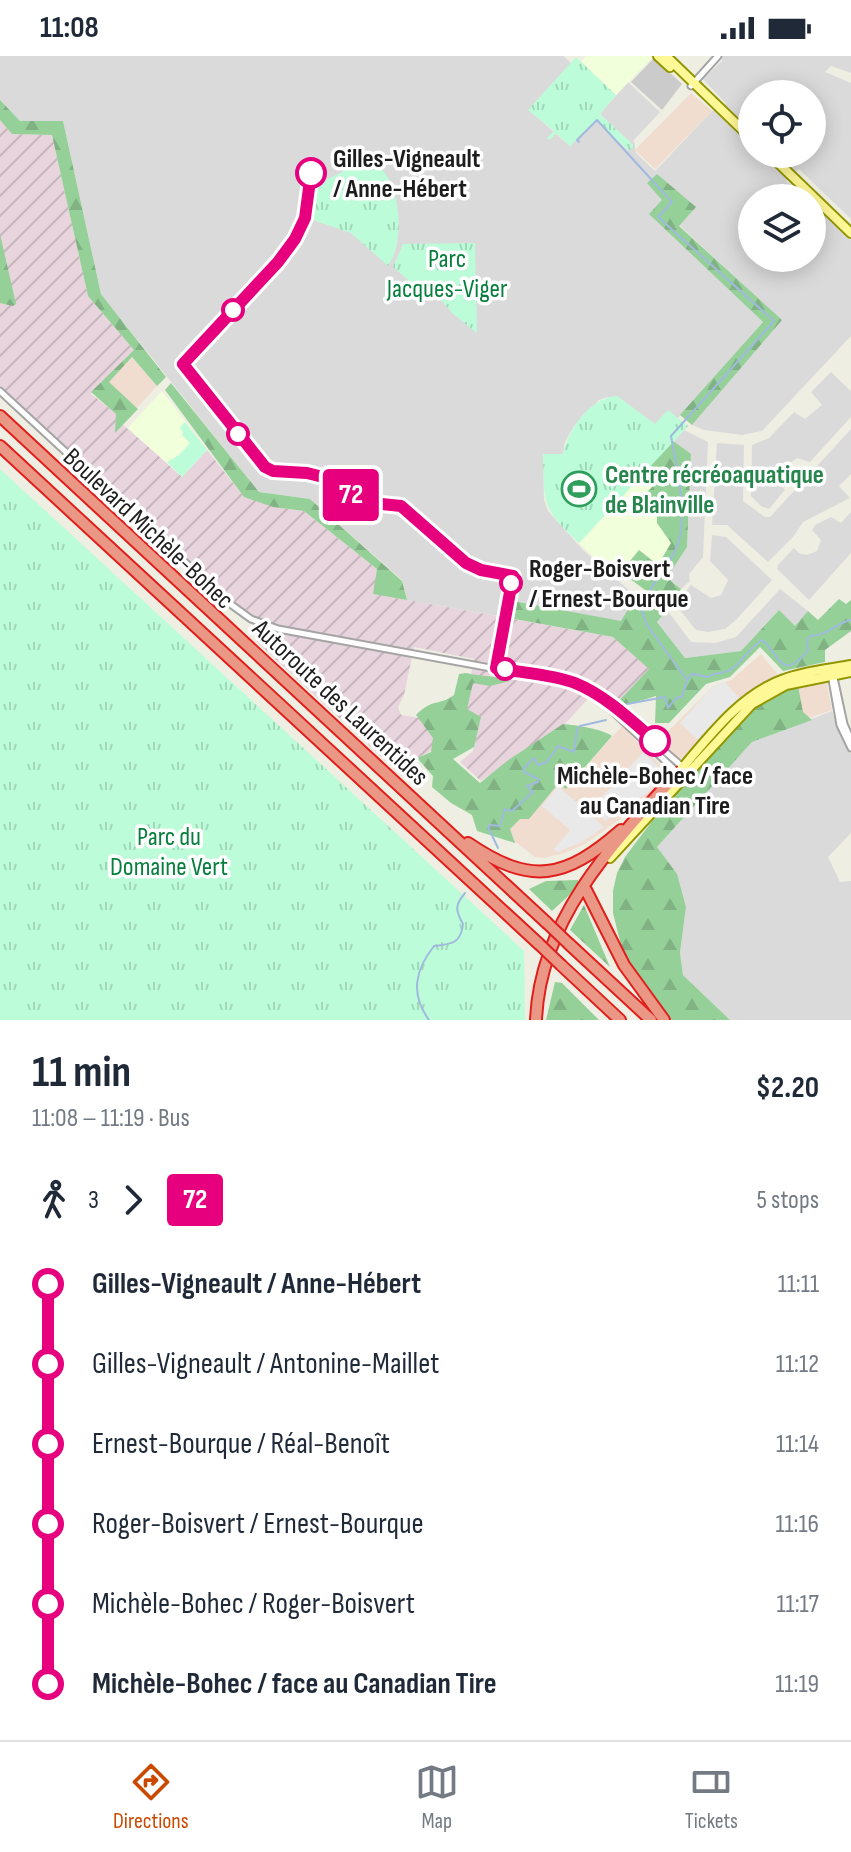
<!DOCTYPE html>
<meta charset="utf-8">
<style>
:root{--surface:#fff;--page:#f6f6f7;--text:#1f2937;--muted:#747a83;--line:#e0e1e3;--accent:#ca4900}
body{margin:0;font-family:"Sofia Sans Condensed",sans-serif;background:var(--page);color:var(--text);height:100vh;display:flex;flex-direction:column;font-size:30px;white-space:nowrap}
*{box-sizing:border-box;margin:0}
p{font-size:26px;color:var(--muted)}
.icon{flex:none;width:44px;height:44px;fill:none;stroke:currentColor;stroke-width:2;stroke-linecap:round;stroke-linejoin:round}
.map{position:relative;height:964px;overflow:hidden}
.details{display:flex;flex-direction:column;background:var(--surface);flex:1}
.details>*{flex:none}
.badge{padding:0 16px;border-radius:6px;font-size:28px;line-height:52px}
.fabs{position:absolute;left:738px;top:24px;display:grid;gap:16px}
.fabs a{display:grid;place-items:center;width:88px;height:88px;border-radius:50%;background:var(--surface);box-shadow:0 4px 20px #0003;font-size:40px}
.map>.badge{position:absolute;translate:-50% -50%;box-shadow:0 0 0 4px #fff}
.legs{display:flex;align-items:center;gap:12px;height:88px;padding:0 32px;font-size:26px}
.legs p{margin-inline-start:auto}
.headline{display:flex;align-items:center;justify-content:space-between;height:136px;padding:0 32px}
h1{font-size:44px;font-weight:700;line-height:60px}
ul{padding:0 32px;list-style:none}
li{display:flex;align-items:center;gap:28px;height:80px;font-size:30px}
li i{display:grid;place-items:center;width:12px;height:100%;margin:0 10px;background:currentColor}
li i::after{content:'';width:20px;height:20px;margin:-10px;border:6px solid;border-radius:50%;background:var(--surface)}
li p{margin-inline-start:auto}
li:first-child i{background:linear-gradient(#0000 50%,currentColor 0)}
li:last-child i{background:linear-gradient(currentColor 50%,#0000 0)}
.status{display:flex;justify-content:space-between;align-items:center;height:56px;padding:0 40px;background:var(--surface);direction:ltr}
.status svg{height:22px;fill:currentColor}
.tabs{display:flex;justify-content:space-around;align-items:center;height:112px;border-top:2px solid var(--line);background:var(--surface);font-size:22px;color:var(--muted)}
.tabs a{display:grid;justify-items:center;gap:4px}
.tabs .on{color:var(--accent)}
.map>svg:first-child{display:block}
.residential{fill:#dbdada;fill-rule:evenodd}
.commercial{fill:#f1ddd0}
.industrial{fill:url(#industrial-furrows)}
.education{fill:#f2ffdb}
.religious{fill:#cbcbcb}
.forest{fill:url(#forest-firs)}
.park{fill:url(#park-tufts)}
.parking{fill:#e9e9e9}
.lines{fill:none;stroke-linecap:round;stroke-linejoin:round}
.stream{stroke:#a0badf;stroke-width:2}
.minor-casing{stroke:#a4a4a4;stroke-width:9}
.major-casing{stroke:#919600;stroke-width:12}
.highway-casing{stroke:#e01f1c;stroke-width:14}
.minor{stroke:#fff;stroke-width:5}
.major{stroke:#fff897;stroke-width:8}
.highway{stroke:#ea9786;stroke-width:10}
.highway-bridge-casing{stroke:#e01f1c;stroke-width:14;stroke-linecap:butt}
.highway-bridge{stroke:#ea9786;stroke-width:10}
.line-1-casing{stroke:#fff;stroke-width:18}
.line-1{stroke:#e6007e;stroke-width:12}
.stop-1-dot{fill:#fff;stroke:#e6007e;stroke-width:4}
.labels{text-anchor:middle;stroke-width:7;stroke-linejoin:round;paint-order:stroke}
.stop-label{font-size:26px;font-weight:bold;fill:#1d1d1d;stroke:#fff;text-anchor:start}
.park-label{font-size:26px;fill:#067f3c;stroke:#fff}
.leisure-label{font-size:26px;font-weight:bold;fill:#27864d;stroke:#fff;text-anchor:start}
.street-label{font-size:26px;fill:#1d1d1d;stroke:#fff}
</style>
<div class="status"><b>11:08</b><svg viewBox="0 0 49 12"><path d="M0 12V9h3v3zM5 12V6h3v6zM10 12V3h3v9zM15 12V0h3v12zM26 1h20v11H26zM47 4h2v5h-2z"/></svg></div>
<div class="map">
<svg width="851" height="964" viewBox="0 0 851 964">
<defs>
<pattern id="industrial-furrows" width="10" height="10" patternUnits="userSpaceOnUse" patternTransform="scale(2)"><rect width="10" height="10" fill="#e8d4dd"/><path d="M-1 1l2-2M0 10L10 0M9 11l2-2" fill="none" stroke="#c7b6bd"/></pattern>
<pattern id="forest-firs" width="22" height="20" patternUnits="userSpaceOnUse" patternTransform="scale(2)"><rect width="22" height="20" fill="#95d099"/><path d="M5 1l3.5 6h-7zM16 11l3.5 6h-7z" fill="#80b283"/></pattern>
<pattern id="park-tufts" width="24" height="20" patternUnits="userSpaceOnUse" patternTransform="scale(2)"><rect width="24" height="20" fill="#bcfcd8"/><path d="M3 7l-1-3M5 7V3M7 7l1-3M15 17l-1-3M17 17v-4M19 17l1-3" fill="none" stroke="#a1d8b9"/></pattern>
</defs>
<rect width="100%" height="100%" fill="#eeefe2"/>
<path class="residential" d="M0 0H564L574 10 531 56 570 90 596 64 627 93 630 86 600 58 628 26 660 56 634 84 636 97 655 115 712 55 726 48 703 23 723 4 715 0H851V17L831 10 825 16 851 27V163L799 113 786 125 805 142H752V202H812V149L851 184V280L762 375 742 379 704 374 692 369 781 264 679 169 663 144 650 158 763 266 678 362 656 369 618 341H607L599 344 574 370 565 386 563 398H543L544 444 548 455 583 494 637 541 622 566 513 545 509 562 407 544 402 524 310 443 259 436 101 238 63 65H20L0 44ZM752 38H812V98H752Z
M831 316 851 335V361L810 406 797 402 780 415 779 427 785 434 769 453 761 450 751 440 752 389 769 382 794 356 805 363 822 349 811 336Z
M851 373V418L839 430 850 442 803 466 793 481 768 506 727 469H712L717 387 744 389 743 445 765 461H770Z
M684 374 708 386 703 501 689 518 690 525 681 533 671 524 670 517 687 491 691 399 674 385Z
M851 456V497L809 544 777 513 778 509 794 492 799 497 807 499 817 495 821 484 812 474 815 469 831 461 841 467Z
M712 479 726 481 772 524 736 564 725 573 708 576 696 574 675 548 691 529 711 542 721 539 728 524 710 505Z
M780 533 808 555 795 570 778 555 741 595 685 602 657 566 667 554 691 586 715 587 736 581Z
M832 655 840 680 851 698V777L828 801 840 826 851 825V964H730L683 919 680 898 686 851 657 791 752 686Z"/>
<path class="commercial" d="M691 37 712 55 655 113 635 94Z
M132 301 157 330 137 352 108 326Z
M761 598 779 620 738 646 685 703 678 702 661 686 659 684 713 630 731 624Z
M826 624 832 654 803 664 796 630Z
M622 670 669 718 647 744 585 788 565 797 544 802 535 801 513 784 508 773 558 727 566 732Z"/>
<path class="industrial" d="M0 64 12 78 52 79 88 240 134 294 91 338 118 359 122 368 182 420 207 394 245 442 249 439 273 451 304 455 377 513 374 538 613 581 650 613 616 648 597 633 563 670 481 725 460 706 473 695 480 664 464 652 474 603 414 591 404 639 398 651 401 659 419 662 434 682 433 694 419 701 402 720 257 586 256 560 240 550 86 412 0 331Z"/>
<path class="education" d="M586 0H650L652 2 616 39 581 6Z
M162 335 207 394 182 421 128 372Z
M651 410 655 428 641 442 657 458 674 485 658 509 639 495 615 522 579 487Z"/>
<path class="religious" d="M654 2 682 28 662 54 631 26Z"/>
<path class="forest" d="M0 44 20 65H63L101 238 166 321 157 330 132 301 109 326 138 353 115 377 116 358 91 336 134 294 88 240 52 79 12 78 0 64Z
M657 118 696 151 679 170 782 264 692 369 680 359 763 266 649 158 662 144 647 127Z
M0 178 16 248 13 250 0 247Z
M171 327 259 436 310 443 402 525 407 544 373 538 377 513 304 455 273 451 244 441 165 334Z
M664 378 691 398 687 491 670 517 671 525 681 533 672 545 645 534 621 516 639 494 658 509 671 487 657 467V458L641 442 655 428 651 410Z
M635 542 667 554 657 566 685 602 741 595 779 554 795 570 808 555 818 564 839 543 846 548 851 544V575L825 594V606L783 615 760 591 730 621 706 628 669 667H655L656 640 630 648H616L649 613 613 581 509 562 513 545 621 565Z
M466 617C482 621 495 619 510 625L490 630 473 627 467 653 481 661 474 691 453 703 480 727 507 705 563 668C575 669 603 673 612 680L566 733 558 728 529 763H520L510 773 515 787 477 775 472 759 451 747 432 731 433 720 417 702 431 696 433 682 416 659C433 642 439 650 454 639L459 618Z
M798 630 803 656 812 664 752 686 657 791 677 818 686 851 680 897 683 919 730 964H671L625 905 613 857V835L617 817 625 801 686 720 762 646Z
M578 824V831L552 855 529 833 546 825Z
M584 849 610 911 570 874Z
M555 926 562 927 599 964H546Z"/>
<path class="park" d="M576 1 616 39 600 58 634 90 629 95 596 64 570 90 556 77 550 84 547 82 554 75 528 54Z
M362 96C369 102 376 107 382 113 401 136 405 186 388 210L351 177 307 162 314 130 346 114Z
M475 187 477 277 452 257 442 245 427 240 393 211 403 188Z
M617 340 655 368 668 354 688 370 579 487C542 453 544 447 543 398H563C569 373 589 342 617 340Z
M185 366 207 394 182 421 167 406 179 399 190 387 182 379 183 377 180 371Z
M0 413 524 895 525 964H0Z"/>
<path class="parking" d="M725 626 739 642 698 684 680 667 713 630Z
M643 696 666 718 645 739 605 765 592 752Z
M558 730 604 771 582 786 557 796 554 793 570 774 542 750Z"/>
<g class="lines">
<path class="stream" d="M579 86 577 84 597 64 672 146 658 161 774 265 671 380C677 413 689 462 676 493 669 508 657 522 649 536
M641 552 647 569 687 624
M627 648 665 641 668 652 676 642 682 641 687 624 692 618 708 621C716 615 722 619 732 613 744 604 748 593 762 584 778 595 781 629 808 594L807 584 810 580C830 579 834 568 851 564
M498 792 488 771 490 769 500 770 505 753 512 755 533 736 527 730 538 726V723L524 716V712L534 702 538 709 547 706 558 690 574 696 577 674 580 670 606 664
M429 964C410 938 415 914 434 890 451 888 461 888 463 868 455 854 455 849 465 837"/>
<g class="minor-casing">
<path id="minor" d="M691 30 718 0
M0 335 229 547 251 563 278 573 573 627 613 651 684 712
M833 617 844 668 851 684
M831 618 840 669 851 692
M604 647 678 717"/>
</g>
<g class="major-casing">
<path id="major" d="M658 0 670 11
M666 0 752 83
M769 98 851 177
M678 717C708 682 739 639 784 623 805 615 829 613 851 609
M610 802 752 648 786 629 851 616"/>
</g>
<g class="highway-casing">
<path id="highway" d="M0 360 547 867
M0 390 539 888
M468 787C531 830 565 823 621 774
M586 834 624 909 664 964
M569 888 651 964
M561 909 620 964
M536 964C540 863 613 787 678 717"/>
</g>
<use href="#minor" class="minor"/>
<use href="#major" class="major"/>
<use href="#highway" class="highway"/>
<g class="highway-bridge-casing">
<path id="highway-bridge" d="M547 867 569 888
M539 888 561 909"/>
</g>
<use href="#highway-bridge" class="highway-bridge"/>
</g>
<g class="lines">
<g class="line-1-casing">
<path id="line-1" d="M311 117 305 162 295 183 278 206 183 308 265 411 273 415 307 417 323 421 362 446 401 450 466 507 481 514 513 520 496 612C522 617 551 618 575 627 605 639 632 665 655 685"/>
</g>
<use href="#line-1" class="line-1"/>
</g>
<defs>
<g id="stadium-ring" transform="scale(1.8)"><circle r="9.5" fill="#fff" stroke="#2e9e5b" stroke-width="1.5"/><path d="M0-5a6.5 5 0 1 0 0 10a6.5 5 0 1 0 0-10ZM-3.5-1.8h7v3.6h-7Z" fill="#2e9e5b"/></g>
</defs>
<g fill-rule="evenodd">
<use href="#stadium-ring" x="579" y="433"/>
</g>
<g class="stop-1-dot">
<circle cx="311" cy="117" r="14"/>
<circle cx="233" cy="254" r="10"/>
<circle cx="238" cy="378" r="10"/>
<circle cx="511" cy="527" r="10"/>
<circle cx="505" cy="613" r="10"/>
<circle cx="655" cy="685" r="14"/>
</g>
<g class="labels">
<g class="stop-label">
<text x="333" y="111">Gilles-Vigneault<tspan x="333" dy="30">/ Anne-Hébert</tspan></text>
<text x="529" y="521">Roger-Boisvert<tspan x="529" dy="30">/ Ernest-Bourque</tspan></text>
<text x="655" y="728" text-anchor="middle">Michèle-Bohec / face<tspan x="655" dy="30">au Canadian Tire</tspan></text>
</g>
<g class="park-label">
<text x="447" y="211">Parc<tspan x="447" dy="30">Jacques-Viger</tspan></text>
<text x="169" y="789">Parc du<tspan x="169" dy="30">Domaine Vert</tspan></text>
</g>
<g class="leisure-label">
<text x="605" y="427">Centre récréoaquatique<tspan x="605" dy="30">de Blainville</tspan></text>
</g>
<g class="street-label">
<text transform="translate(149 472) rotate(43)" y="9">Boulevard Michèle-Bohec</text>
<text transform="translate(341 646) rotate(43)" y="9">Autoroute des Laurentides</text>
</g>
</g>
</svg>
<div class="fabs">
<a><svg class="icon" aria-label="locate" viewBox="0 0 24 24"><circle cx="12" cy="12" r="6"/><path d="M12 2v4M12 18v4M2 12h4M18 12h4"/></svg></a>
<a><svg class="icon" aria-label="layers" viewBox="0 0 24 24"><path d="M12 4l9 5-9 5-9-5zM3 14l9 5 9-5"/></svg></a>
</div>
<b class="badge" style="left:351px;top:439px;background:#e6007e;color:#fff">72</b>
</div>
<section class="details">
<div class="headline"><div><h1>11 min</h1><p>11:08 – 11:19 · Bus</p></div><b>$2.20</b></div>
<div class="legs"><svg class="icon" aria-label="walk" viewBox="0 0 24 24"><circle cx="13" cy="4" r="2"/><path d="M13 8l-2 6 4 7M11 14l-3 7M7 12l3-4h3l4 4"/></svg>3<svg class="icon" aria-label="forward" viewBox="0 0 24 24"><path d="M9 5l7 7-7 7"/></svg><b class="badge" style="background:#e6007e;color:#fff">72</b><p>5 stops</p></div>
<ul>
<li><i style="color:#e6007e"></i><b>Gilles-Vigneault / Anne-Hébert</b><p>11:11</p></li>
<li><i style="color:#e6007e"></i><span>Gilles-Vigneault / Antonine-Maillet</span><p>11:12</p></li>
<li><i style="color:#e6007e"></i><span>Ernest-Bourque / Réal-Benoît</span><p>11:14</p></li>
<li><i style="color:#e6007e"></i><span>Roger-Boisvert / Ernest-Bourque</span><p>11:16</p></li>
<li><i style="color:#e6007e"></i><span>Michèle-Bohec / Roger-Boisvert</span><p>11:17</p></li>
<li><i style="color:#e6007e"></i><b>Michèle-Bohec / face au Canadian Tire</b><p>11:19</p></li>
</ul>
</section>
<nav class="tabs">
<a class="on"><svg class="icon" aria-label="directions" viewBox="0 0 24 24"><path d="M12 3l9 9-9 9-9-9zM9 14v-3h6M13 9l2 2-2 2"/></svg>Directions</a>
<a><svg class="icon" aria-label="map" viewBox="0 0 24 24"><path d="M3 6l6-2 6 2 6-2v14l-6 2-6-2-6 2zM9 4v14M15 6v14"/></svg>Map</a>
<a><svg class="icon" aria-label="tickets" viewBox="0 0 24 24"><path d="M3 7h18v10H3zM15 7v10"/></svg>Tickets</a>
</nav>
